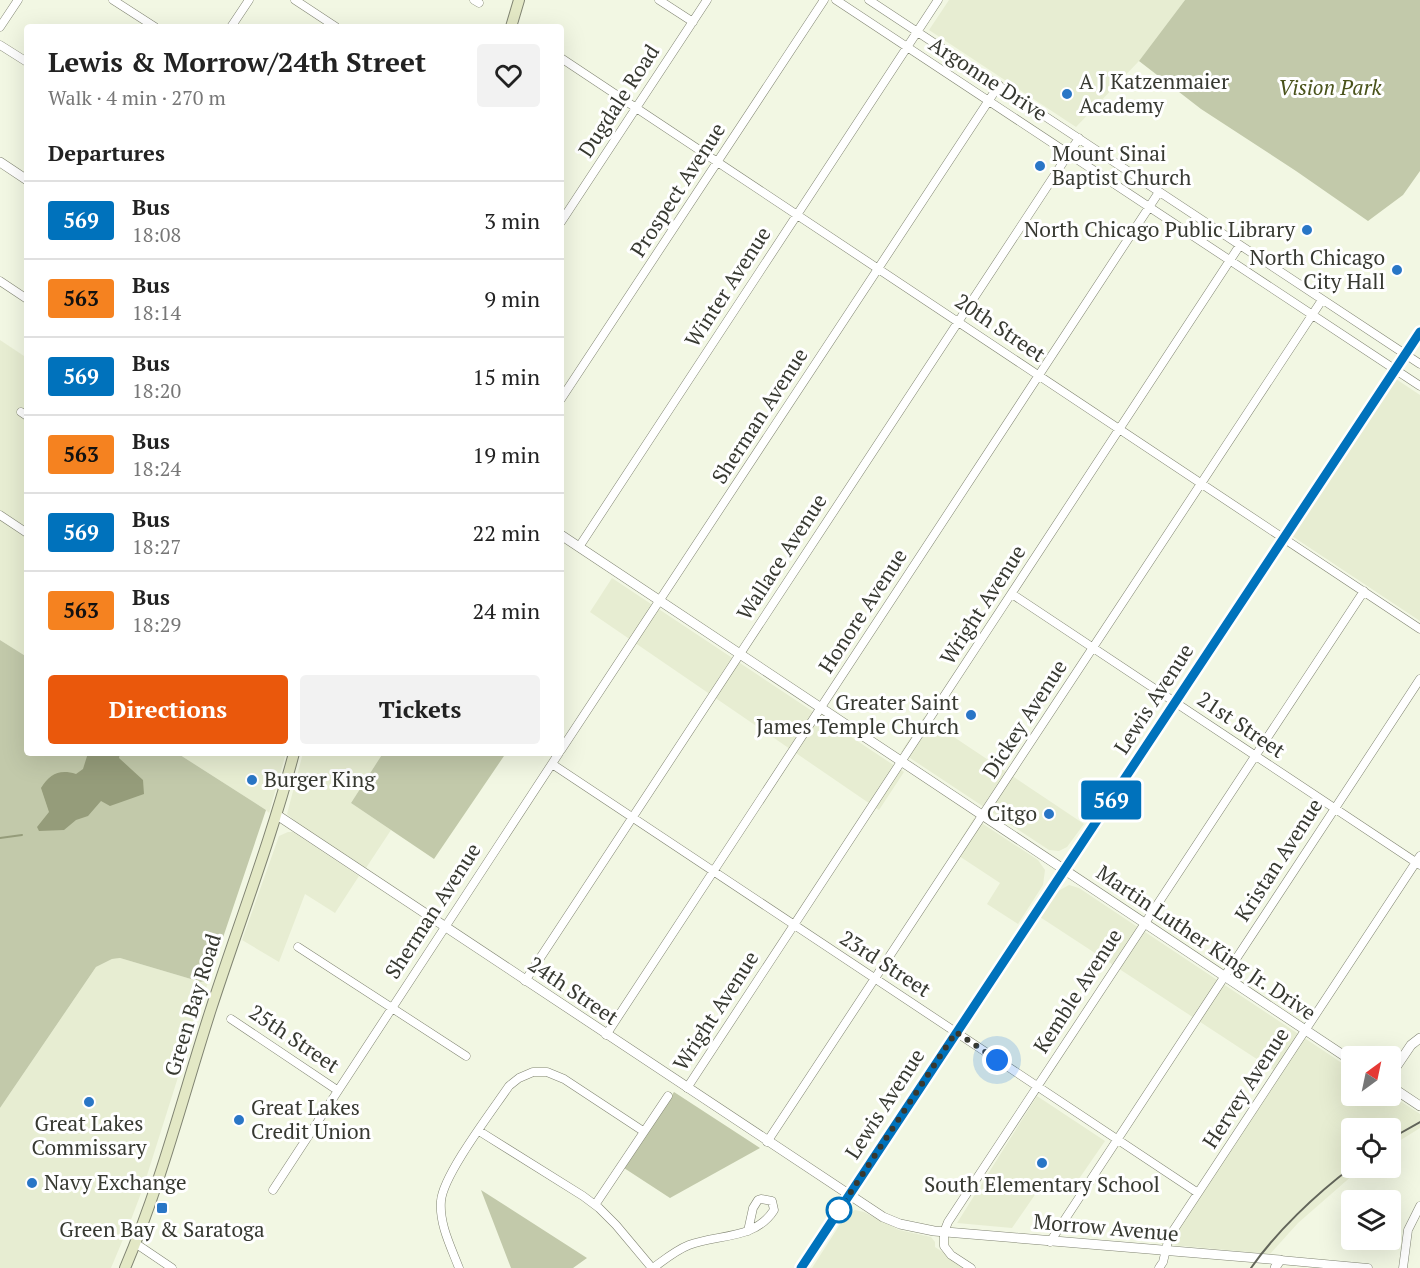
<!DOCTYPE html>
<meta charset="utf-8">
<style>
:root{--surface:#fff;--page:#f2f2f2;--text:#222;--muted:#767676;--line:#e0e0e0;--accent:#ea580c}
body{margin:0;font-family:"PT Serif",serif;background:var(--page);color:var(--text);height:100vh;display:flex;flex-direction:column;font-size:22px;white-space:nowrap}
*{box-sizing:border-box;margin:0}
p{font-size:20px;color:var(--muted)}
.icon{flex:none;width:33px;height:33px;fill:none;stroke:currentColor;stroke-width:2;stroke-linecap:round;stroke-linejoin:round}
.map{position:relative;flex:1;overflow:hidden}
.side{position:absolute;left:24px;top:24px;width:540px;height:732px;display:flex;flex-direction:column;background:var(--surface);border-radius:6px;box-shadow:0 6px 24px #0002}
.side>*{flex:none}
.badge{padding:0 12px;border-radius:4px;font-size:21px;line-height:39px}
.needle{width:39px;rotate:33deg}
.controls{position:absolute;left:1341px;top:1046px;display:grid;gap:12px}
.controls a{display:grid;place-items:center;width:60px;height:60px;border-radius:6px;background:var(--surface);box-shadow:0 6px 24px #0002;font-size:30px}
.you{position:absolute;width:30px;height:30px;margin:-15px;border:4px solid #fff;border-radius:50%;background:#1a73e8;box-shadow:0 0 0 9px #1a73e833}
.map>.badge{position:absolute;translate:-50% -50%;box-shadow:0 0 0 3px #fff}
h2{padding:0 24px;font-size:22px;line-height:54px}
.round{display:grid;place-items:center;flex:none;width:63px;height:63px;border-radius:6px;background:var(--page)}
.overview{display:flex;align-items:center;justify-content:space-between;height:102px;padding:0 24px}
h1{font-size:28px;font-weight:700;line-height:45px}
.primary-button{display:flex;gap:12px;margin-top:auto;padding:12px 24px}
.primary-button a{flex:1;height:69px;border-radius:6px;background:var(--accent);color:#fff;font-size:24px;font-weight:700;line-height:69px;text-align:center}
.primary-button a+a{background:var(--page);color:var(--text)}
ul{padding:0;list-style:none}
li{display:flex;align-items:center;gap:18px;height:78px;padding:0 24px;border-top:2px solid var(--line)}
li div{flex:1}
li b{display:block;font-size:22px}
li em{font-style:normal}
li .badge{min-width:66px;font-weight:700;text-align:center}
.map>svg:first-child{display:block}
.built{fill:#e7edd2}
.green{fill:#c2c9aa}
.water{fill:#959c7a}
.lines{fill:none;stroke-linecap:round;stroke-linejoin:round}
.stream{stroke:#959c7a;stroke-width:2}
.minor-casing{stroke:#808472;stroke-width:9}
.tertiary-casing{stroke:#808472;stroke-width:10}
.secondary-casing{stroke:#808472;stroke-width:12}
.minor{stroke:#fff;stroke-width:8}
.tertiary{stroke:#fff;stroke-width:9}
.secondary{stroke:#e3e8c5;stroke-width:10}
.rail{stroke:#62655a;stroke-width:2}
.line-casing{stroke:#fff;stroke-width:14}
.line{stroke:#0072bc;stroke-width:9}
.walk{stroke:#373931;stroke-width:6;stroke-dasharray:0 10.8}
.poi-dot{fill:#2976c6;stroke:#fff;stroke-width:2}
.stop-dot{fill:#fff;stroke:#0072bc;stroke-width:3}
.labels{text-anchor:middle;stroke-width:6;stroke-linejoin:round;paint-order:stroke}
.street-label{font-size:21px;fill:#373931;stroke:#fff}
.poi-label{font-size:21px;fill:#373931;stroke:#fff;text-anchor:start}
.park-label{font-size:21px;font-style:italic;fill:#4a531b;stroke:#fff}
</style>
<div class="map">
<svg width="1420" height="1268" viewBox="0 0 1420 1268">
<rect width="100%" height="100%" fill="#f2f7e3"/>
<path class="built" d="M949 0H1185L1139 61 1076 127 929 30Z
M0 340 27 358V657L0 640Z
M1396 379 1420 395V621L1292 536Z
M612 578 904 772 879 810 590 612Z
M924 717 1084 824 1067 847 1059 851 1049 850 901 752Z
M177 753H286L269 813 266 810Z
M303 753H383L351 803 391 830 366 868 296 822 287 814Z
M974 818 1038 860 1045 870 1043 885 1018 924 987 904 1000 883 953 852Z
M288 832H293L359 876 335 913 305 894 279 962 242 940 279 836Z
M1069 885 1079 888 1351 1069 1352 1095H1391L1420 1114V1128L1391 1146 1390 1128H1352V1167H1362L1298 1223 1270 1254 1161 1244 1275 1071 1040 917 1058 891Z
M120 958 201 982 209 979 143 1188 129 1225 111 1268H0V1108L96 967 112 959Z
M1037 1096 1105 1141 1072 1189 1041 1186 1012 1228 957 1223Z
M855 1210 864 1212 899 1230 931 1237 935 1242V1247L967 1268H812L846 1215Z"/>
<path class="green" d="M1185 0H1420V171L1403 195 1368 221 1296 171 1201 109 1139 61Z
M0 640 27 657V753H177L266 810 209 979 201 982 120 958 112 959 96 967 0 1108Z
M383 753H506L434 859 351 803Z
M674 1092 760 1148 670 1198 624 1168Z
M481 1190 587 1258 573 1268H511Z"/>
<path class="water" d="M88 753H120L119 758 143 780 144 794 110 806 101 801 88 816 76 820 64 830 39 831 37 827 49 812 41 788C50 774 59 769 76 774L83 769Z"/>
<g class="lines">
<path class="stream" d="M0 838 22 835"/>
<g class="minor-casing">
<path id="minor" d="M113 0 155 27
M295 0 336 27
M474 0 479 3
M659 0 693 22
M836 0 1420 386
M869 0 1420 364
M0 27 18 0
M231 27 249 0
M0 45 27 62
M561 58 1420 629
M561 222 707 0
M0 281 27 299
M561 399 824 0
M21 412 27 416
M0 515 27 533
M579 547 938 0
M1012 594 1420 865
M561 750 999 85
M552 764 1198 1193
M298 947 466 1056
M525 981 1079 138
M231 1019 337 1090
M606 1035 1159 192
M687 1088 1240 245
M479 1131 583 1196 599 1208 616 1225 652 1268
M767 1142 1322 300
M273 1190 559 753
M595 1205 668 1096
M1050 1242 1420 679
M135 1243 172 1268
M1280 1260 1368 1268
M459 1268C451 1247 439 1224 441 1201 443 1175 492 1111 509 1086L519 1078 533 1072H547L564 1079 643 1131
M653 1268C664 1260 676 1250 689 1245 718 1234 755 1240 774 1210L772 1201 761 1199 758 1200 753 1208 748 1231
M971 1268 951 1255 944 1246V1232L948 1222 1364 591
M1159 1268 1163 1262 1169 1237 1420 856
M1403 1268 1408 1230 1420 1206"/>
</g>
<g class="tertiary-casing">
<path id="tertiary" d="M0 162 27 180
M561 535 1352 1061
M277 815 883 1217 900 1224 934 1231 1280 1260 1275 1268
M1390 1076 1411 1045 1420 1038
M1390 1086 1420 1106"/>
</g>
<g class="secondary-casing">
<path id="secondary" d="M511 27 519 0
M125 1268C161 1184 183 1096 211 1009 239 923 271 840 294 753
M801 1268 1420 332"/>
</g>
<use href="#minor" class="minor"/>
<use href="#tertiary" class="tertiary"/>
<use href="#secondary" class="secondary"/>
<path class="rail" d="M1390 1139 1420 1122
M1251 1268C1276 1232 1316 1194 1352 1167"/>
</g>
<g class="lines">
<g class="line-casing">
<path id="line" d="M801 1268 1420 332"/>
</g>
<use href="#line" class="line"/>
<path class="walk" d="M839 1210 956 1032 997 1060"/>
</g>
<g class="poi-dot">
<circle cx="1067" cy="94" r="6"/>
<circle cx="1040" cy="166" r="6"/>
<circle cx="1307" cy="230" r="6"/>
<circle cx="1397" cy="270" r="6"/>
<circle cx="971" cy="715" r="6"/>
<circle cx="252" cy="780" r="6"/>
<circle cx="1049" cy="814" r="6"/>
<circle cx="89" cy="1102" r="6"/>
<circle cx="239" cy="1120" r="6"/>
<circle cx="1042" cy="1163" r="6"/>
<circle cx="32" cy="1183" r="6"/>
<rect x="156" y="1202" width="12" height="12" rx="3"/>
</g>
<circle class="stop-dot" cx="839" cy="1210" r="12"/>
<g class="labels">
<g class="street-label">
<text transform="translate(988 79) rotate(33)" y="7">Argonne Drive</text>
<text transform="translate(619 101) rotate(-57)" y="7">Dugdale Road</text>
<text transform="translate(678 190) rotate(-57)" y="7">Prospect Avenue</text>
<text transform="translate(728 287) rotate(-57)" y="7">Winter Avenue</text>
<text transform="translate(1000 328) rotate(34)" y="7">20th Street</text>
<text transform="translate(760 416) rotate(-57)" y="7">Sherman Avenue</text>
<text transform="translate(782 557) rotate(-57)" y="7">Wallace Avenue</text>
<text transform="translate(983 605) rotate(-57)" y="7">Wright Avenue</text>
<text transform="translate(863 611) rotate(-57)" y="7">Honore Avenue</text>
<text transform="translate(1154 699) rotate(-57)" y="7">Lewis Avenue</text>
<text transform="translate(1025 719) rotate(-57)" y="7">Dickey Avenue</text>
<text transform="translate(1241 725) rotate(34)" y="7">21st Street</text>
<text transform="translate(1279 860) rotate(-57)" y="7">Kristan Avenue</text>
<text transform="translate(433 911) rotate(-57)" y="7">Sherman Avenue</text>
<text transform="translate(1206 943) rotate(34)" y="7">Martin Luther King Jr. Drive</text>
<text transform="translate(885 964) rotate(33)" y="7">23rd Street</text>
<text transform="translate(573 991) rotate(34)" y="7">24th Street</text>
<text transform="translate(1078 991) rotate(-57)" y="7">Kemble Avenue</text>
<text transform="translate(193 1005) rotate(-73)" y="7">Green Bay Road</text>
<text transform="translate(716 1011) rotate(-57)" y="7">Wright Avenue</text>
<text transform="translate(294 1039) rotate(34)" y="7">25th Street</text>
<text transform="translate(1246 1088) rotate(-57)" y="7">Hervey Avenue</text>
<text transform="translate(885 1104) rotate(-57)" y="7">Lewis Avenue</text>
<text transform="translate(1106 1228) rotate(5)" y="7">Morrow Avenue</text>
</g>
<g class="poi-label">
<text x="1079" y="89">A J Katzenmaier<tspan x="1079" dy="24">Academy</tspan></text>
<text x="1052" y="161">Mount Sinai<tspan x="1052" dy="24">Baptist Church</tspan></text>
<text x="1295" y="237" text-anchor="end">North Chicago Public Library</text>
<text x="1385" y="265" text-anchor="end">North Chicago<tspan x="1385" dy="24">City Hall</tspan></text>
<text x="959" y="710" text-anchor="end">Greater Saint<tspan x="959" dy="24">James Temple Church</tspan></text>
<text x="264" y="787">Burger King</text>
<text x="1037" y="821" text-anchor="end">Citgo</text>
<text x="251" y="1115">Great Lakes<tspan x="251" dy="24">Credit Union</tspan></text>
<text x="89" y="1131" text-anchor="middle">Great Lakes<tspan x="89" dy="24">Commissary</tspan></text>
<text x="44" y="1190">Navy Exchange</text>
<text x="1042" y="1192" text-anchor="middle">South Elementary School</text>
<text x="162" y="1237" text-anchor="middle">Green Bay &amp; Saratoga</text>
</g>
<g class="park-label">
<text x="1330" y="95">Vision Park</text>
</g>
</g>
</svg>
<div class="controls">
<a><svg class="needle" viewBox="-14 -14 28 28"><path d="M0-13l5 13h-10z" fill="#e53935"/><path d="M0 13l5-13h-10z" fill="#767676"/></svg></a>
<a><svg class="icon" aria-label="locate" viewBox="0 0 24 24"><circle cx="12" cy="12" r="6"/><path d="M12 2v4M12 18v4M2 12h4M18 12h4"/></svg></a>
<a><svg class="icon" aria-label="layers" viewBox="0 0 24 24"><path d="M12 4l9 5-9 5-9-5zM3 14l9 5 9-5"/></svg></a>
</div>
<div class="you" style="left:997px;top:1060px"></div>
<b class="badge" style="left:1111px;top:800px;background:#0072bc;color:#fff">569</b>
<section class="side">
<div class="overview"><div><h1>Lewis &amp; Morrow/24th Street</h1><p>Walk · 4 min · 270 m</p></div><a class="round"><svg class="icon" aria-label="heart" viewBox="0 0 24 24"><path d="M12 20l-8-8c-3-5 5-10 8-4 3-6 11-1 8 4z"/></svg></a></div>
<h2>Departures</h2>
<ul>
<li><span class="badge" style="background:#0072bc;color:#fff">569</span><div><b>Bus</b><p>18:08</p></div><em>3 min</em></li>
<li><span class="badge" style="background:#f58220;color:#111">563</span><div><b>Bus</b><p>18:14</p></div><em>9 min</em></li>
<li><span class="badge" style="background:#0072bc;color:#fff">569</span><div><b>Bus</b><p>18:20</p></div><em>15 min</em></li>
<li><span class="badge" style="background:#f58220;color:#111">563</span><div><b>Bus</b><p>18:24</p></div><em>19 min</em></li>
<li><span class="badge" style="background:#0072bc;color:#fff">569</span><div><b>Bus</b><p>18:27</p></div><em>22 min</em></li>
<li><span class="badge" style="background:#f58220;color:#111">563</span><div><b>Bus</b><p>18:29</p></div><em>24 min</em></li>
</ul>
<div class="primary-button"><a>Directions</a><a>Tickets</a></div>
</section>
</div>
